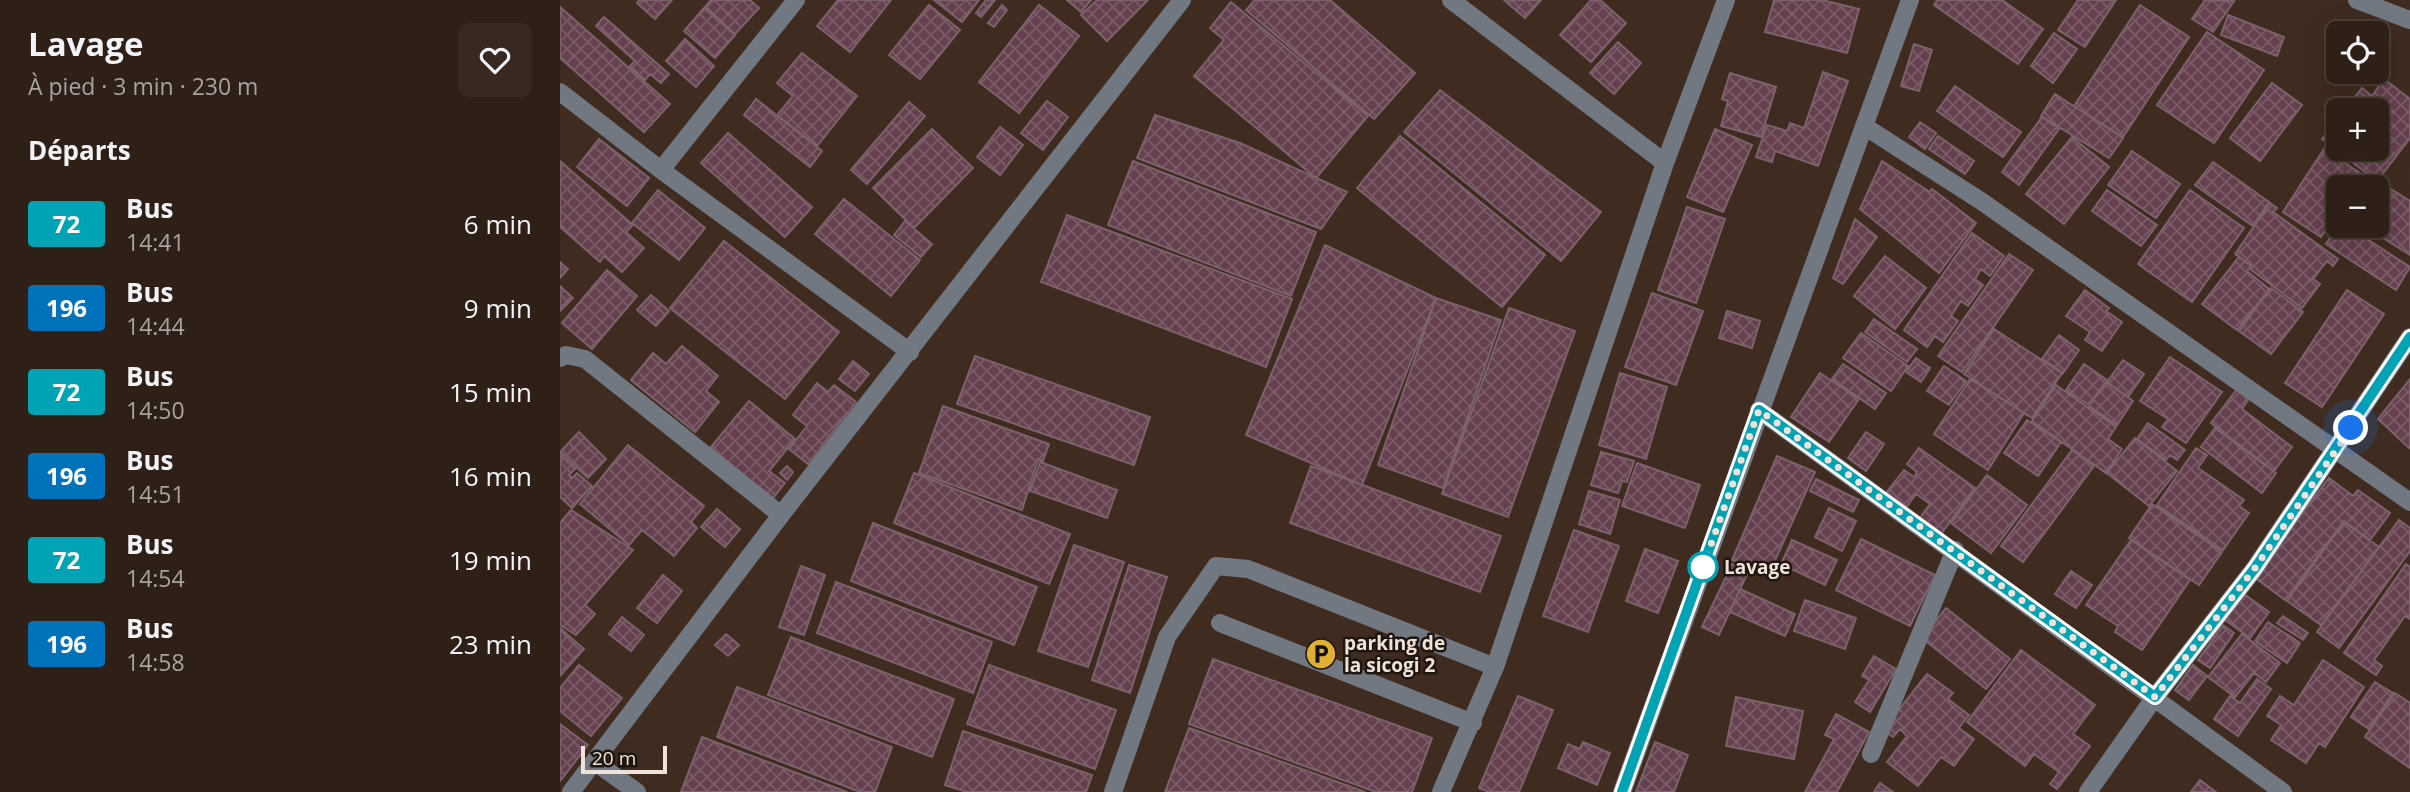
<!DOCTYPE html>
<html lang="fr">
<meta charset="utf-8">
<style>
:root{--surface:#2f2017;--page:#372820;--text:#f1f3f6;--muted:#a7a3a1;--line:#4a3e36}
body{margin:0;font-family:"Open Sans",sans-serif;background:var(--page);color:var(--text);height:100vh;display:flex;flex-direction:column;font-size:26px;white-space:nowrap}
*{box-sizing:border-box;margin:0}
p{font-size:23px;color:var(--muted)}
.icon{flex:none;width:38px;height:38px;fill:none;stroke:currentColor;stroke-width:2;stroke-linecap:round;stroke-linejoin:round}
.map{position:relative;flex:1;overflow:hidden}
.panel{display:flex;flex-direction:column;background:var(--surface);width:560px}
.panel>*{flex:none}
.badge{padding:0 14px;border-radius:5px;font-size:24px;line-height:46px}
.fabs{position:absolute;left:1766px;top:21px;display:grid;gap:14px}
.fabs a{display:grid;place-items:center;width:63px;height:63px;border-radius:10px;background:var(--surface);box-shadow:0 7px 28px #0002,0 0 0 2px var(--line);font-size:35px}
.scale{position:absolute;left:21px;bottom:18px;width:86px;box-sizing:border-box;padding-left:7px;border:4px solid #efe2da;border-top:0;font-size:19px;line-height:24px;white-space:nowrap;color:#efe2da;-webkit-text-stroke:5px #1f1610;paint-order:stroke}
.you{position:absolute;width:35px;height:35px;margin:-18px;border:5px solid #fff;border-radius:50%;background:#1a73e8;box-shadow:0 0 0 10px #1a73e833}
.map>.badge{position:absolute;translate:-50% -50%;box-shadow:0 0 0 4px #fff}
h2{padding:0 28px;font-size:26px;line-height:63px}
.round{display:grid;place-items:center;flex:none;width:74px;height:74px;border-radius:10px;background:var(--page)}
.head{display:flex;align-items:center;justify-content:space-between;height:119px;padding:0 28px}
h1{font-size:33px;font-weight:700;line-height:52px}
ul{padding:0;list-style:none}
li{display:flex;align-items:center;gap:21px;height:84px;padding:0 28px}
li div{flex:1}
li b{display:block;font-size:26px}
li em{font-style:normal}
li .badge{min-width:77px;font-weight:700;text-align:center}
main{display:flex;flex:1;min-height:0}
.map>svg:first-child{display:block}
.building{fill:url(#building-cross-hatch);stroke:#7c626b;stroke-width:2}
.lines{fill:none;stroke-linecap:round;stroke-linejoin:round}
.minor{stroke:#717881;stroke-width:18}
.line-casing{stroke:#fff;stroke-width:16}
.line{stroke:#00a3b4;stroke-width:10}
.walk{stroke:#efe2da;stroke-width:7;stroke-dasharray:0 12.6}
.stop-dot{fill:#fff;stroke:#00a3b4;stroke-width:3.5}
.labels{text-anchor:middle;stroke-width:5;stroke-linejoin:round;paint-order:stroke}
.stop-label{font-size:19px;font-weight:bold;fill:#efe2da;stroke:#1f1610;text-anchor:start}
.poi-label{font-size:19px;font-weight:bold;fill:#efe2da;stroke:#1f1610;text-anchor:start}
</style>
<main>
<section class="panel">
<div class="head"><div><h1>Lavage</h1><p>À pied · 3 min · 230 m</p></div><a class="round"><svg class="icon" aria-label="heart" viewBox="0 0 24 24"><path d="M12 20l-8-8c-3-5 5-10 8-4 3-6 11-1 8 4z"/></svg></a></div>
<h2>Départs</h2>
<ul>
<li><span class="badge" style="background:#00a3b4;color:#fff">72</span><div><b>Bus</b><p>14:41</p></div><em>6 min</em></li>
<li><span class="badge" style="background:#0072bc;color:#fff">196</span><div><b>Bus</b><p>14:44</p></div><em>9 min</em></li>
<li><span class="badge" style="background:#00a3b4;color:#fff">72</span><div><b>Bus</b><p>14:50</p></div><em>15 min</em></li>
<li><span class="badge" style="background:#0072bc;color:#fff">196</span><div><b>Bus</b><p>14:51</p></div><em>16 min</em></li>
<li><span class="badge" style="background:#00a3b4;color:#fff">72</span><div><b>Bus</b><p>14:54</p></div><em>19 min</em></li>
<li><span class="badge" style="background:#0072bc;color:#fff">196</span><div><b>Bus</b><p>14:58</p></div><em>23 min</em></li>
</ul>
</section>
<div class="map">
<svg width="1850" height="792" viewBox="0 0 1850 792">
<defs>
<pattern id="building-cross-hatch" width="8" height="8" patternUnits="userSpaceOnUse" patternTransform="scale(1.75)"><rect width="8" height="8" fill="#65404f"/><path d="M0 0l8 8M0 8l8-8" fill="none" stroke="#7b5b68"/></pattern>
</defs>
<rect width="100%" height="100%" fill="#3f2b1f"/>
<path class="building" d="M79 0H112L95 19 77 3Z
M151 0H190L199 8 175 34 145 7Z
M278 0H331L290 52 257 26Z
M374 0H419L402 22Z
M426 0H435L421 17 416 13Z
M507 0H531L521 12Z
M537 0H588L547 41 521 15Z
M695 0H770L855 73 814 119 686 10Z
M944 0H981L965 18Z
M1031 0H1040L1066 23 1031 62 1000 35Z
M1214 0H1262L1299 9 1287 53 1205 32Z
M1377 0H1442L1483 29 1458 64 1374 5Z
M1518 0H1556L1525 47 1498 30Z
M1645 0 1674 1 1653 32 1632 19Z
M671 2 808 116 756 178 634 76 664 40 650 28Z
M369 5 400 30 360 79 329 55Z
M442 5 447 10 434 27 428 23Z
M479 5 519 36 459 113 419 82Z
M1580 5 1629 37 1563 137 1514 106Z
M0 7 110 104 84 132 0 58Z
M144 8 175 35 155 58 124 31Z
M1668 15 1724 37 1717 56 1661 35Z
M44 17 109 74 101 83 90 74 85 80 70 66 75 61 36 26Z
M1647 32 1704 70 1654 143 1597 105Z
M1494 33 1517 49 1493 83 1471 66Z
M125 39 154 66 136 87 106 61Z
M1058 42 1081 63 1054 94 1030 73Z
M1354 44 1372 50 1359 91 1341 86Z
M242 53 297 96 257 146 217 115 233 96 217 83Z
M1263 72 1288 81 1258 166 1215 151 1212 162 1196 157 1207 125 1227 131 1230 123 1244 128Z
M1170 73 1216 87 1201 137 1161 126 1168 101 1162 99Z
M1824 79 1850 99V138L1817 181 1762 139 1778 119V149H1816V110H1785L1802 88 1812 96Z
M1712 83 1742 105 1700 161 1670 138Z
M1395 86 1461 132 1443 157 1377 111Z
M880 90 1041 212 1001 261 844 132Z
M1495 94 1563 138 1549 158 1481 116Z
M196 99 262 151 250 167 184 115Z
M487 101 508 117 483 150 461 133Z
M349 102 365 116 307 184 291 170Z
M595 115 680 143 787 192 761 229 577 158Z
M1482 117 1499 129 1459 185 1442 172Z
M1360 122 1376 133 1365 149 1349 137Z
M440 127 463 145 440 175 417 157Z
M372 129 413 168 354 228 313 188Z
M1155 129 1192 145 1163 212 1127 197Z
M168 133 252 207 225 237 141 163Z
M840 136 985 255 942 307 797 188Z
M1378 136 1414 161 1405 174 1369 149Z
M1512 137 1549 167 1504 224 1466 194Z
M39 139 89 178 67 206 17 167Z
M1764 149 1803 175 1794 187H1778V211L1761 237 1723 212Z
M1572 151 1620 184 1596 218 1548 185Z
M0 161 73 225 66 232 84 248 62 272 44 256 40 262 0 227Z
M573 161 756 232 731 296 548 225Z
M1322 161 1370 192 1372 189 1416 223 1379 273 1300 209Z
M1653 162 1709 202 1693 226 1635 185Z
M1818 181 1850 201V255L1804 226H1816V187H1814Z
M98 190 145 228 119 260 72 223Z
M1547 190 1597 225 1581 246 1532 211Z
M1630 190 1684 228 1632 302 1578 264Z
M284 199 360 260 331 296 255 234Z
M1710 203 1717 208 1713 212 1778 259 1773 266 1767 261 1753 279 1760 284 1742 308 1690 269 1692 266 1675 254Z
M1127 207 1165 219 1136 303 1098 290Z
M507 215 732 299 706 367 481 282Z
M1295 219 1317 237 1283 284 1273 278Z
M345 221 372 244 361 257 334 235Z
M1778 226H1787L1850 267 1836 290 1766 244Z
M1412 233 1444 256 1430 276 1421 269 1415 279 1423 285 1408 306 1401 301 1391 316 1398 321 1383 342 1375 336 1367 347 1344 330Z
M164 241 279 332 225 399 110 308Z
M765 245 876 298 802 485 686 435Z
M1449 254 1473 270 1402 372 1378 356Z
M1325 256 1366 288 1335 329 1294 296Z
M1679 257 1691 266 1687 271 1709 289 1677 330 1642 304Z
M0 262 8 269 0 278Z
M47 270 77 296 32 349 2 323Z
M0 286 13 298 0 311Z
M1711 288 1743 312 1711 354 1679 331Z
M1525 290 1549 308 1546 311 1562 322 1542 351 1525 340 1530 332 1506 316Z
M1787 290 1824 314 1762 407 1725 383Z
M1092 293 1143 311 1116 385 1065 367Z
M91 295 109 311 96 326 77 310Z
M876 298 941 320 883 488 818 465Z
M949 308 1015 331 948 517 882 494Z
M1167 311 1200 321 1192 348 1159 338Z
M1314 319 1357 349 1347 362 1305 332Z
M1434 329 1502 373 1472 418 1404 374Z
M1301 333 1348 366 1331 391 1283 358Z
M1499 335 1519 350 1503 373 1482 359Z
M122 346 158 376 146 391 159 402 135 432 71 380 93 353 106 364Z
M415 356 590 417 574 465 397 404Z
M1610 357 1662 392 1626 443 1602 427 1608 419 1580 401Z
M1356 358 1370 368 1361 382 1346 372Z
M1563 360 1584 374 1568 397 1547 382Z
M293 361 309 374 295 391 279 379Z
M1283 364 1326 393 1315 409 1272 379Z
M1524 364 1547 380 1529 405 1506 390Z
M1384 366 1406 381 1389 405 1367 391Z
M1060 373 1107 387 1086 459 1039 445Z
M1260 373 1299 399 1269 442 1231 417Z
M1410 379 1464 413 1428 470 1374 434Z
M1850 379V449L1818 419Z
M1546 382 1573 401 1557 425 1529 406Z
M257 383 268 392 274 385 296 402 248 464 229 449 247 426 233 415Z
M1496 385 1556 427 1548 439 1562 449 1546 473 1472 421Z
M1678 388 1690 397 1682 409 1732 447 1714 471 1651 423Z
M189 401 235 439 209 471 225 483 213 498 150 448Z
M383 406 489 444 483 461 478 459 462 510 359 473Z
M1467 420 1501 442 1478 476 1444 453Z
M1588 423 1625 450 1617 460 1610 455 1606 460 1577 439Z
M1655 428 1716 473 1702 493 1641 447Z
M19 432 46 459 28 478 0 452Z
M1306 432 1324 444 1306 471 1288 458Z
M1575 438 1617 471 1589 506 1547 473Z
M68 445 144 506 131 522 137 528 114 556 82 530 69 545 20 504Z
M1359 448 1415 488 1381 534 1359 519 1370 504 1356 494 1345 509 1325 494 1344 470 1354 477 1357 472 1347 464Z
M1636 448 1647 455 1638 468 1684 500 1679 506 1689 513 1663 550 1597 505Z
M1512 450 1534 466 1463 562 1441 546Z
M1041 452 1074 461 1067 482 1062 481 1058 493 1031 485Z
M0 455 15 469 9 475 12 478 17 473 32 486 12 508 0 497Z
M1217 456 1255 472 1208 576 1172 560Z
M480 462 557 490 547 518 470 491Z
M1077 463 1140 485 1125 528 1062 506Z
M227 466 233 472 227 480 220 473Z
M751 466 941 536 920 592 730 523Z
M354 473 510 534 489 584 334 523Z
M1427 475 1467 505 1431 553 1391 523Z
M1769 478 1793 496 1798 490 1830 513 1810 540 1784 521 1725 600 1694 577Z
M1256 479 1299 500 1293 512 1250 491Z
M1029 491 1060 500 1050 534 1019 524Z
M1592 504 1662 552 1639 585 1569 538Z
M1269 508 1296 521 1282 551 1255 537Z
M157 509 180 529 165 547 141 527Z
M11 510 73 550 25 605 35 614 16 635 0 625V523Z
M1839 520 1850 528V551L1779 648 1757 632Z
M1784 522 1819 547 1761 625 1727 601Z
M313 523 477 587 454 645 291 581Z
M1014 530 1059 546 1028 632 983 616Z
M1301 539 1375 575 1350 626 1276 590Z
M1232 540 1277 560 1265 585 1221 564Z
M1571 540 1630 580 1582 650 1555 632 1558 626 1526 605Z
M514 545 564 562 528 667 478 651Z
M1085 549 1118 561 1098 613 1066 601Z
M1172 564 1188 572 1159 635 1142 627Z
M1846 564 1850 567V619L1845 616 1814 660 1822 666 1816 675 1784 653Z
M569 565 607 577 570 693 532 680Z
M241 566 265 575 244 635 219 627Z
M1511 571 1532 585 1516 608 1495 594Z
M103 575 122 591 97 623 77 608Z
M276 582 432 642 413 693 257 633Z
M1180 589 1235 614 1225 636 1170 612Z
M1684 594 1709 612 1690 638 1664 619Z
M1245 600 1296 618 1285 649 1234 631Z
M1386 608 1450 659 1426 689 1362 638Z
M1723 616 1748 633 1743 640 1717 623Z
M62 617 84 635 71 651 49 634Z
M1708 622 1740 643 1727 663 1695 641Z
M1663 625 1674 633 1650 668 1638 660Z
M0 628 24 649 0 676Z
M166 634 179 645 168 656 155 645Z
M1682 634 1720 663 1706 682 1694 673 1675 697 1648 677Z
M231 637 394 699 372 757 208 695Z
M1461 650 1535 705 1513 734 1530 746 1497 789 1490 784 1499 772 1474 754 1465 766 1407 722Z
M1314 656 1336 669 1310 712 1295 702 1309 680 1302 676Z
M653 659 872 738 852 792H816L629 724Z
M1763 660 1804 687 1765 747 1759 743 1746 763 1711 740 1721 725 1707 716 1720 696 1734 705Z
M19 665 62 698 31 736 0 711V688Z
M429 665 556 710 535 769 407 724Z
M1633 665 1647 676 1629 700 1615 690Z
M1367 674 1393 693 1388 699 1409 715 1399 728 1414 739 1394 766 1381 757 1358 786 1327 762 1347 736 1340 729 1333 737 1323 730Z
M1697 679 1711 689 1678 736 1654 719 1670 696 1680 703Z
M1815 682 1833 693 1809 729 1791 717Z
M177 687 332 747 315 792H300L157 737Z
M1835 693 1850 703V768L1805 737Z
M958 696 993 710 959 792H929L919 788Z
M1176 697 1243 711 1234 759 1166 746Z
M1276 714 1309 732 1277 792H1245L1274 739 1265 735Z
M0 724 28 745 0 781Z
M629 728 805 792H605Z
M403 731 532 775 526 792H407L385 785Z
M142 737 287 792H121Z
M1023 742 1050 753 1037 785 998 768 1008 744 1020 749Z
M1095 742 1128 755 1114 792H1076Z
M1640 780 1656 792H1631Z
M1320 783 1333 792H1314Z"/>
<g class="lines">
<path class="minor" d="M891 0 1105 163
M1797 0 1850 20
M0 92 101 170 350 352
M1304 126 1421 201 1850 502
M101 170 236 0
M0 358 6 355 25 359 221 515
M1199 410 1723 792
M660 623 913 723
M1311 754 1395 550
M35 762 77 792
M11 792 221 515 622 0
M553 792 607 637 656 566 688 569 935 667
M881 792 935 667 1105 163 1166 0
M1062 792 1350 0
M1528 792 1595 697 1695 568 1850 337"/>
</g>
<g class="lines">
<g class="line-casing">
<path id="line" d="M1062 792 1199 410 1595 697 1695 568 1850 337"/>
</g>
<use href="#line" class="line"/>
<path class="walk" d="M1143 567 1199 410 1595 697 1695 568 1791 428"/>
</g>
<defs>
<g id="parking-disc" transform="scale(1.575)"><circle r="9.5" fill="#e0b034" stroke="#1f1610"/><path d="M-3.5-5.5H1a3.5 3.5 0 0 1 0 7H-1V5.5H-3.5ZM-1-3.4V-.6H.8a1.4 1.4 0 0 0 0-2.8Z" fill="#111"/></g>
</defs>
<g fill-rule="evenodd">
<use href="#parking-disc" x="761" y="654"/>
</g>
<circle class="stop-dot" cx="1143" cy="567" r="14"/>
<g class="labels">
<g class="stop-label">
<text x="1164" y="574">Lavage</text>
</g>
<g class="poi-label">
<text x="784" y="650">parking de<tspan x="784" dy="22">la sicogi 2</tspan></text>
</g>
</g>
</svg>
<div class="fabs">
<a><svg class="icon" aria-label="locate" viewBox="0 0 24 24"><circle cx="12" cy="12" r="6"/><path d="M12 2v4M12 18v4M2 12h4M18 12h4"/></svg></a>
<a>+</a>
<a>−</a>
</div>
<div class="scale">20 m</div>
<div class="you" style="left:1791px;top:428px"></div>
</div>
</main>
